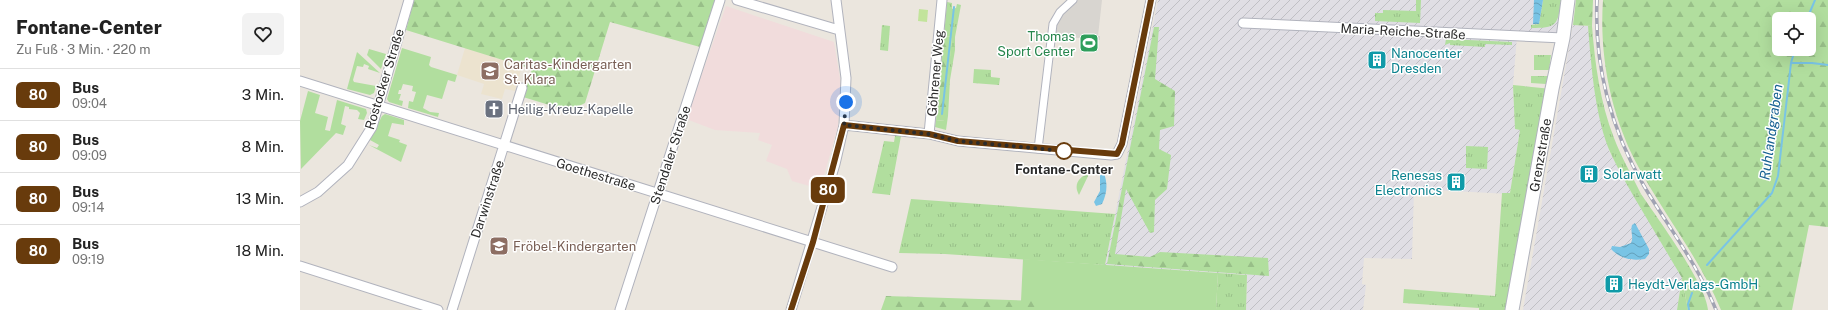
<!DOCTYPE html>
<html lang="de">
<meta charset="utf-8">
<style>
:root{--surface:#fff;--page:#f2f2f2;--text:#222;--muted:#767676;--line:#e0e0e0}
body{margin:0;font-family:"Public Sans",sans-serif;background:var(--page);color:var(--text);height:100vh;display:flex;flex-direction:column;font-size:15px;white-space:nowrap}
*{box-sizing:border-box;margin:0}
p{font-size:13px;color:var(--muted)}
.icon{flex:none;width:22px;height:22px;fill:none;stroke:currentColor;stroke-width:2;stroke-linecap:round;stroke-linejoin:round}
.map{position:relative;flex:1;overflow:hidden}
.sheet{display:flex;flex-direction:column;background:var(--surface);width:300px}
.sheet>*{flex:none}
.badge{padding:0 8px;border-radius:6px;font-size:14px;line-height:26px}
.controls{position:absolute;left:1472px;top:12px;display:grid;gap:8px}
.controls a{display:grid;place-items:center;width:44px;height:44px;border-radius:6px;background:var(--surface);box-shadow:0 4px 16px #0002;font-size:20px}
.you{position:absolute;width:20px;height:20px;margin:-10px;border:3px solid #fff;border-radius:50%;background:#1a73e8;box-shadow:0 0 0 6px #1a73e833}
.map>.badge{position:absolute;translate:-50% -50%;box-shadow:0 0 0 2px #fff}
.round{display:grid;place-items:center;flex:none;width:42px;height:42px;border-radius:6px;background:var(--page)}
.head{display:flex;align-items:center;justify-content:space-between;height:68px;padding:0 16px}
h1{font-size:19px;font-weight:800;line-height:30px}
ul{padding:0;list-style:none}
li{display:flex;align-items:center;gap:12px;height:52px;padding:0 16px;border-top:1px solid var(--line)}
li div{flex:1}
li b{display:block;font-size:15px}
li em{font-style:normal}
li .badge{min-width:44px;font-weight:700;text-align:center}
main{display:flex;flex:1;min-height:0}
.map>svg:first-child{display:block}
.industrial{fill:url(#industrial-furrows)}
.education{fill:#ece3cf}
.medical{fill:#f1dcdc}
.grass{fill:url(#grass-tufts)}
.forest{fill:url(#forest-firs);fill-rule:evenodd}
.garden{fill:#b1de9e}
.pitch{fill:#c2e49b}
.plaza{fill:#d8d5d0}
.water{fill:url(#water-waves)}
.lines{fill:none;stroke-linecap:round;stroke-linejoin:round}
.stream{stroke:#79c4e5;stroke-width:2}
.pedestrian-casing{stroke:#b1b3bd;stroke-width:9}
.minor-casing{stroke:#b1b3bd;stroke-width:11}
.secondary-casing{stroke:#b1b3bd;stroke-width:15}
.pedestrian{stroke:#fff;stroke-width:7}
.minor{stroke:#fff;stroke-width:9}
.secondary{stroke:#fff;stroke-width:13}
.rail-casing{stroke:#a1a3b3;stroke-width:3.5}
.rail{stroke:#fff;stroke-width:2;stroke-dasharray:6;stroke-linecap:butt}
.line-casing{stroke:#fff;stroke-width:9}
.line{stroke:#683b0c;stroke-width:6}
.walk{stroke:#2b2b2b;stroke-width:4;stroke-dasharray:0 7.2}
.stop-dot{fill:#fff;stroke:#683b0c;stroke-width:2}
.labels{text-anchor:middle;stroke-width:3;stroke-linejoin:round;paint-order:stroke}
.street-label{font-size:13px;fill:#2b2b2b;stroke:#fff}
.leisure-label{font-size:13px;fill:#27864d;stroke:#fff;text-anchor:end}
.culture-label{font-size:13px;fill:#0d838f;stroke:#fff;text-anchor:start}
.education-label{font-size:13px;fill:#785e54;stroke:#fff;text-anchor:start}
.worship-label{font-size:13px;fill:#5b616d;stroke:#fff;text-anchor:start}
.stop-label{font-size:13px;font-weight:bold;fill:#2b2b2b;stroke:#fff}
.water-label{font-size:14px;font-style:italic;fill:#186292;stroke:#fff}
</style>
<main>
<section class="sheet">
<div class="head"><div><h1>Fontane-Center</h1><p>Zu Fuß · 3 Min. · 220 m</p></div><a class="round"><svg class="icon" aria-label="heart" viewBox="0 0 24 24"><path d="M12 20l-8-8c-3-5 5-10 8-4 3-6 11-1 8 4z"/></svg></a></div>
<ul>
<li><span class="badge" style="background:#683b0c;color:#fff">80</span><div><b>Bus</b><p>09:04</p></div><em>3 Min.</em></li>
<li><span class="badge" style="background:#683b0c;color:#fff">80</span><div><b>Bus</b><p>09:09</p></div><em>8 Min.</em></li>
<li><span class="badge" style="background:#683b0c;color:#fff">80</span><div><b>Bus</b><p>09:14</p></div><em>13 Min.</em></li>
<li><span class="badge" style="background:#683b0c;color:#fff">80</span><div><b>Bus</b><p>09:19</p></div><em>18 Min.</em></li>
</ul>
</section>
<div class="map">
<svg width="1528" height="310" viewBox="0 0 1528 310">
<defs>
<pattern id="industrial-furrows" width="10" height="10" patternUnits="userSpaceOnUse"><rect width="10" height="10" fill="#e0dee4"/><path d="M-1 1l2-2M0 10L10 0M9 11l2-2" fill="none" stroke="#c0bfc4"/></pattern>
<pattern id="grass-tufts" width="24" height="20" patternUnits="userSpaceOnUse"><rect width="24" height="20" fill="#b1de9e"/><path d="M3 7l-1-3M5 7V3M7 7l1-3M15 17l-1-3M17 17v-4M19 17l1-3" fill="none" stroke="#98bf88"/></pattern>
<pattern id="forest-firs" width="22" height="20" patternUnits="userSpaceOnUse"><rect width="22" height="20" fill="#b1de9e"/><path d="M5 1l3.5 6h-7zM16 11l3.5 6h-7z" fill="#98bf88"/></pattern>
<pattern id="water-waves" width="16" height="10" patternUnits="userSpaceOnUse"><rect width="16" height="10" fill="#79c4e5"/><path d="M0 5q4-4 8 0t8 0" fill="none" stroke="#639fba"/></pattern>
</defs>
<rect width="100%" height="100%" fill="#ebe6de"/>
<path class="industrial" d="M858 0H1268L1263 38 1217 36 1213 85 1215 129 1220 130 1210 194 1114 189 1112 259 1064 258 1062 284 1066 285 1063 310H946L947 275 805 265Z
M1273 25 1288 26 1299 112 1310 153 1382 278 1377 310H1223Z"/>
<path class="education" d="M165 48 222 66 215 91 205 89 202 99 181 94 184 84 157 75Z"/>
<path class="medical" d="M426 6 534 42 541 85 538 127 520 189 492 181 487 169 466 161 472 145 458 140 460 133 415 130 386 119Z"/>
<path class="grass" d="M1116 0H1121L1120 23 1075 21V13H1083V10L1116 11Z
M1243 0H1261C1258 26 1256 28 1231 28V25L1239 24Z
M647 2 652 3V9L656 8 657 4 661 5 655 37V50L650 80 648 116 646 130 635 127 636 120 644 121 652 37 644 36Z
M582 25 590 26 588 51 580 50Z
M1288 26H1292C1295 64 1300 102 1314 138 1321 157 1332 175 1341 194L1334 197C1326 183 1318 169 1311 154 1295 119 1291 64 1288 26Z
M1146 39 1212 42V45L1185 44V47L1150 45V43L1145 45Z
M1234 55H1251L1249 70H1234Z
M674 69 691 70V77L700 78 699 85 673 83Z
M1231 76H1248L1246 84 1231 83Z
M1213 85 1252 89 1212 310H1179V308L1103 303 1104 289 1195 296 1202 193H1210L1220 130 1215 129Z
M595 136H601L590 195 572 193 584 141 594 142Z
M1166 146 1188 147 1187 169 1166 168Z
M789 174 779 195C773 185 779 176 789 174Z
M611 199 815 214 805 265 645 254 599 253Z
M918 273 947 275 946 310H916Z
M1382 278 1388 310H1377Z"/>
<path class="forest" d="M114 0H415L400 47 310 22 285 103 269 111 223 97 232 69 106 30Z
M1276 0H1293L1292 26 1273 25Z
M1303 0H1528V227L1509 225 1492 310H1421C1400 259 1365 216 1339 168 1311 117 1299 57 1303 0ZM1479 19H1509V49H1479Z
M854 27H859L855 79 875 91 874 126 860 130 859 149 871 155 867 189 855 200 854 232 850 233 826 189 815 254 850 257 860 252 968 258 969 276 807 264Z
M644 36 652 37 645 121 636 120Z
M1341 194C1358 219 1406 284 1408 310H1388L1382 278 1334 197Z
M586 296 740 301V310H581Z"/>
<path class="garden" d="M102 48 131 57 129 65 131 67 157 75 155 82 148 80 142 99 127 95 123 108 130 112 139 113 138 117 108 108 109 101 113 102 116 92 112 91 113 86 103 84 101 90H99L98 94H101L99 100 103 101 102 106 89 102 87 99Z
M69 49 86 54 81 69 67 55Z
M57 52 80 73 68 69 69 66 64 64 63 67 57 66 53 80 54 82 76 86 74 93 70 95 47 89Z
M8 91 20 95 15 113 28 117 25 130 30 131 37 100 66 109 67 113 64 120 58 119 60 113 57 110 49 109V107L45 106 41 124 46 126 43 135 36 133 1 169 0 121Z
M85 114 104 120V125L92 123 88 136 100 140 99 142 107 145 101 162 69 145 77 148 79 145 70 140 82 116Z
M723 259 918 273 916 310H740V301H721Z"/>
<path class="pitch" d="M619 9 628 10 627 22 618 21Z"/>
<path class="plaza" d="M768 0H802L798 36H800V40L748 35 752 18Z"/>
<path class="water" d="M1234 0H1243L1239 24H1233Z
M800 172 804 173C808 185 807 193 802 204L796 206 794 202 800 191Z
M1335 223 1349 249V254L1345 259C1331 261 1321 259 1311 249L1312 246 1320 247 1331 243C1334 237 1330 232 1332 225Z"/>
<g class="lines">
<path class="stream" d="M1507 19 1515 0
M1491 63H1512L1528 65
M642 114 654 7
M1407 265 1472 193 1478 176 1491 63 1495 49
M1389 310 1388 304 1392 293"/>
<g class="pedestrian-casing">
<path id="pedestrian" d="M738 149 753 24 760 12 773 0"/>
</g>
<g class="minor-casing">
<path id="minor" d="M437 0 539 30
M943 23 1263 38
M0 81 592 267
M544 125 629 134 658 141 811 155 817 154 822 144 851 0
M629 134 642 0
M0 202 18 192 48 165 72 127 109 0
M0 266 138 310
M152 310 222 88
M320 310 420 0
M491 310 535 164 544 125 546 78 536 0"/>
</g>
<g class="secondary-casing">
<path id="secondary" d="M1212 310 1252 89 1263 38 1268 0"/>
</g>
<use href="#pedestrian" class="pedestrian"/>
<use href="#minor" class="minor"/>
<use href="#secondary" class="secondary"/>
<g class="rail-casing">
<path id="rail" d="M1297 0C1294 65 1311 130 1344 186 1369 228 1398 265 1416 310"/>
</g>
<use href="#rail" class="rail"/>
</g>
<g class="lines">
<g class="line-casing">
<path id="line" d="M491 310 513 242 544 125 629 134 658 141 817 154 822 144 851 0"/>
</g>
<use href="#line" class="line"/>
<path class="walk" d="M546 102 544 125 629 134 658 141 764 151"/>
</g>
<defs>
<g id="stadium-square" transform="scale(1)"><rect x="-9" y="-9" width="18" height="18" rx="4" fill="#2e9e5b" stroke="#fff"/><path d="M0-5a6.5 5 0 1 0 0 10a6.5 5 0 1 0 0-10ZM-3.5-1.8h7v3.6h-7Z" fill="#fff"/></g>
<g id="building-square" transform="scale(1)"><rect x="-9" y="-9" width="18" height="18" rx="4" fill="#0f9aa8" stroke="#fff"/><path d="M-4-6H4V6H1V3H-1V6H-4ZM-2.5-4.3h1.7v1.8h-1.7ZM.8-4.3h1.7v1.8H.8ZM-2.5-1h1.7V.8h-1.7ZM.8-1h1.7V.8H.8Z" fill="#fff"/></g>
<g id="school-square" transform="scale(1)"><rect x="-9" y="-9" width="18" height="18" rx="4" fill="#8d6e63" stroke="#fff"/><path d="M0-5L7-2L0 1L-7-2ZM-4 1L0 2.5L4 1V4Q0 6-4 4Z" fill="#fff"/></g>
<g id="church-square" transform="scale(1)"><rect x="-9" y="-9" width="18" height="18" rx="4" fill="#6b7280" stroke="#fff"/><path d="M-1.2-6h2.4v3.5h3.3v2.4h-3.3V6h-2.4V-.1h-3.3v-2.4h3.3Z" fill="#fff"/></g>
</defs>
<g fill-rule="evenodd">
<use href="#stadium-square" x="789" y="43"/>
<use href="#building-square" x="1077" y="60"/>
<use href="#school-square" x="190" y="71"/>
<use href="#church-square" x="194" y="109"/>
<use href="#building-square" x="1289" y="174"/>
<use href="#building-square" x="1156" y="182"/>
<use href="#school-square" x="199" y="246"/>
<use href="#building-square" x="1314" y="284"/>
</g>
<circle class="stop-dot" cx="764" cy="151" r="8"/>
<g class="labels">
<g class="street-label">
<text transform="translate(1103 31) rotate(3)" y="5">Maria-Reiche-Straße</text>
<text transform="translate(635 73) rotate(-85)" y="5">Göhrener Weg</text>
<text transform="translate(84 79) rotate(-73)" y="5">Rostocker Straße</text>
<text transform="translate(370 155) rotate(-72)" y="5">Stendaler Straße</text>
<text transform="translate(1240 155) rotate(-80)" y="5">Grenzstraße</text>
<text transform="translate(296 174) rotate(17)" y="5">Goethestraße</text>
<text transform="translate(187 199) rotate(-72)" y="5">Darwinstraße</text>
</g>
<g class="leisure-label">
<text x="775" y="41">Thomas<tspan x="775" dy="15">Sport Center</tspan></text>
</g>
<g class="culture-label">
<text x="1091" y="58">Nanocenter<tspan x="1091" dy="15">Dresden</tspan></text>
<text x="1303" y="179">Solarwatt</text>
<text x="1142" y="180" text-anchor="end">Renesas<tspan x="1142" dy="15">Electronics</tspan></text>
<text x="1328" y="289">Heydt-Verlags-GmbH</text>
</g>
<g class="education-label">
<text x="204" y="69">Caritas-Kindergarten<tspan x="204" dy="15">St. Klara</tspan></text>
<text x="213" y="251">Fröbel-Kindergarten</text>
</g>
<g class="worship-label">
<text x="208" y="114">Heilig-Kreuz-Kapelle</text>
</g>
<g class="stop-label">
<text x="764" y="174">Fontane-Center</text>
</g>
<g class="water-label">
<text transform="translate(1471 132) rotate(-82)" y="5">Ruhlandgraben</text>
</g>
</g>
</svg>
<div class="controls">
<a><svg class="icon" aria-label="locate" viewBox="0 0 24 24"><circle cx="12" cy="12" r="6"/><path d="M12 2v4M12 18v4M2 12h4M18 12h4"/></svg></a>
</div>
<div class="you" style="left:546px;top:102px"></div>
<b class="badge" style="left:528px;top:190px;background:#683b0c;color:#fff">80</b>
</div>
</main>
